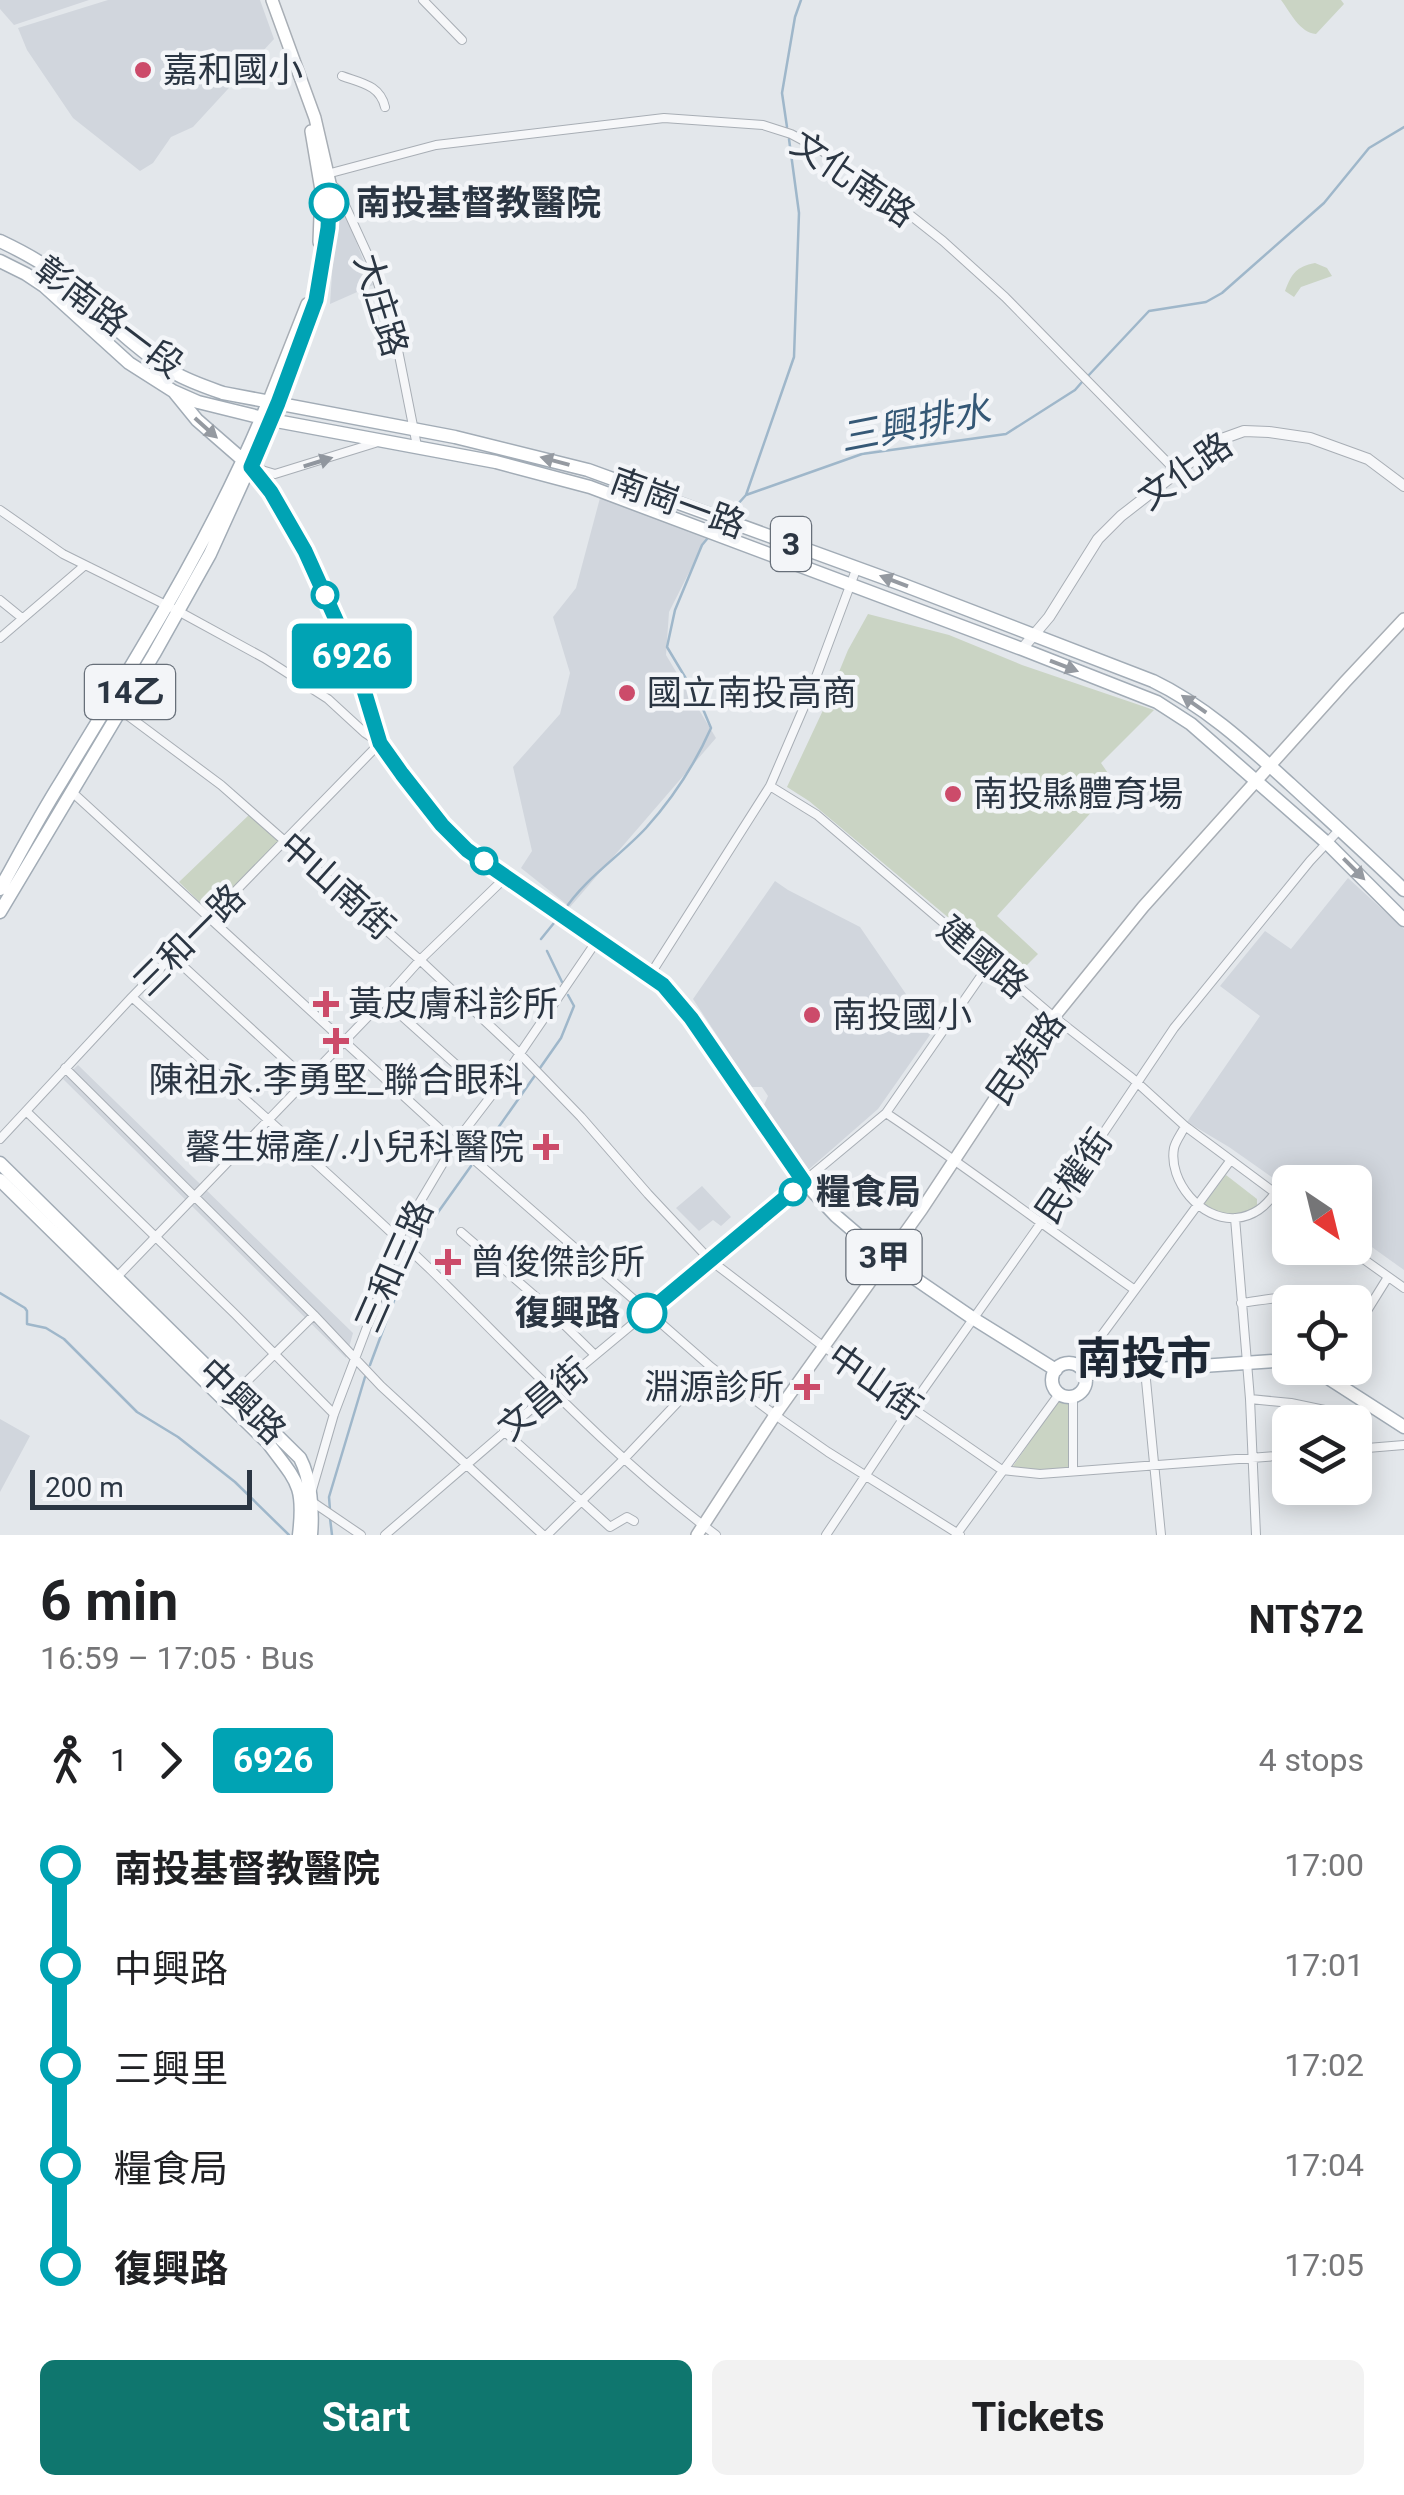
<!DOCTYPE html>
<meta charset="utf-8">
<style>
:root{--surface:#fff;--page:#f2f2f2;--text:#202124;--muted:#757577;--accent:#0f766e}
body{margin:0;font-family:Roboto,"Noto Sans TC",sans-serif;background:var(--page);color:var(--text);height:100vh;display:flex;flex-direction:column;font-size:38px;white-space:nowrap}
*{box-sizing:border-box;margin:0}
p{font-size:32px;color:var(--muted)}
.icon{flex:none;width:55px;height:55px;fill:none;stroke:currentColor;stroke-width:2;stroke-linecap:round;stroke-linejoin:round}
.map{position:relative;height:1535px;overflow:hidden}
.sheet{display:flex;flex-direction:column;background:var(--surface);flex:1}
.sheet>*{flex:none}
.badge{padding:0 20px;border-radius:8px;font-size:35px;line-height:65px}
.needle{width:65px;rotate:145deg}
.fabs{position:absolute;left:1272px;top:1165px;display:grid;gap:20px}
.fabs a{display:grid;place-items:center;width:100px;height:100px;border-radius:15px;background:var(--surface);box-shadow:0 5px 25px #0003;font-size:50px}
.scale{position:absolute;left:30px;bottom:25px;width:222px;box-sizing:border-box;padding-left:10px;border:5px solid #2b3643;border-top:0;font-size:28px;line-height:35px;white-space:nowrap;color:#2b3643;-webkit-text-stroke:8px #f3f5f8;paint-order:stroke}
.map>.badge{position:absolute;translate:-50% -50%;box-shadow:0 0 0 5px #fff}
.legs{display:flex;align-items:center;gap:15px;height:110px;padding:0 40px;font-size:32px}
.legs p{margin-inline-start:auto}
.summary{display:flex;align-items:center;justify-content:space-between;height:170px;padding:0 40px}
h1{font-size:55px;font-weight:700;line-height:75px}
.cta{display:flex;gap:20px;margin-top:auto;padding:20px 40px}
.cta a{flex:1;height:115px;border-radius:15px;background:var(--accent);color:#fff;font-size:40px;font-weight:700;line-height:115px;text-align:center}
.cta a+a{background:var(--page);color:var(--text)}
ul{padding:0 40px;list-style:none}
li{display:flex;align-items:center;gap:35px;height:100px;font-size:38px}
li i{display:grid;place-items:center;width:15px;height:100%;margin:0 12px;background:currentColor}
li i::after{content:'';width:25px;height:25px;margin:-12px;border:8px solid;border-radius:50%;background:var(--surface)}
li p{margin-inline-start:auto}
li:first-child i{background:linear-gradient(#0000 50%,currentColor 0)}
li:last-child i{background:linear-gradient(currentColor 50%,#0000 0)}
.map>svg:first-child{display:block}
.built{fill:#d1d6dd}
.green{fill:#cad4c4}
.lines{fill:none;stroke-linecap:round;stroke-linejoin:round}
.stream{stroke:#9fb7ca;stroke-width:2.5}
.minor-casing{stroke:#a8aeb5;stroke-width:10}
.tertiary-casing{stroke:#a8aeb5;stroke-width:12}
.secondary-casing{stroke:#a8aeb5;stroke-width:14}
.primary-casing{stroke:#a2acb6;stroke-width:15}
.minor{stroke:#f6f7f9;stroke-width:8}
.tertiary{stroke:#f6f7f9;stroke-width:10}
.secondary{stroke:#fff;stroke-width:11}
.primary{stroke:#fff;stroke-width:12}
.oneway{fill:#959aa1}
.oneway2{fill:#90969e}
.line-1-casing{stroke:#fff;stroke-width:22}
.line-1{stroke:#00a3b4;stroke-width:15}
.poi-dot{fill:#cc4b6a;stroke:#f3f5f8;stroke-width:4}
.stop-1-dot{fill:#fff;stroke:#00a3b4;stroke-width:5}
.labels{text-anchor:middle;stroke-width:9;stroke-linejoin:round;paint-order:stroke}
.shield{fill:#f3f5f8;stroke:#676f79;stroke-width:2.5}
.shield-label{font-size:32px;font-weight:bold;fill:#2b3643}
.poi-label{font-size:35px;fill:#2b3643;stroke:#f3f5f8;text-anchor:start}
.street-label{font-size:35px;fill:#2b3643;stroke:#f3f5f8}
.stop-label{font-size:35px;font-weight:bold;fill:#2b3643;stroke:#f3f5f8;text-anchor:start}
.water-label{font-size:38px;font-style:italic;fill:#355876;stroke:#f3f5f8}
.district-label{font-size:45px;font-weight:bold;fill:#1d2734;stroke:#f3f5f8}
</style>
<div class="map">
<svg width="1404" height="1535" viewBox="0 0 1404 1535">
<rect width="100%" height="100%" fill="#e3e7eb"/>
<path class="built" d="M0 0H89L14 25 0 9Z
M108 0H260L274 39 193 127 171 137 153 163 140 171 73 118 27 50 18 28Z
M345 213 373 285 330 304 336 214Z
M600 498 707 537 669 612 666 655 716 738 570 907 521 868 532 851 513 767 560 714 570 673 553 617 576 588Z
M1348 878 1404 929V1270L1355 1235V1182H1290V1190L1229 1147 1187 1122 1260 1016 1220 986 1265 931 1291 949Z
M775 881 788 890 860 927 932 1032 878 1109 807 1171 764 1105 768 1096 762 1087H751L693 999Z
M78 1065 353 1333 346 1358 63 1079Z
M702 1186 731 1217 721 1226 713 1220 699 1231 676 1208Z
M0 1419 30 1436 0 1492Z"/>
<path class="green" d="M1281 0H1341L1344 4 1316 34C1300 33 1290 12 1281 0Z
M1315 263 1327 268 1332 276 1301 287 1294 297 1285 291C1292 273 1296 267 1315 263Z
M868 614 949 635 1022 665 1154 710 1101 763 1116 785 997 916 1038 954 1017 975 809 801 787 787 825 706 848 650Z
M251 813 282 840 209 911 179 882Z
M1226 1175 1257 1199V1205C1240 1221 1222 1215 1204 1204Z
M1058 1401 1068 1402 1071 1468 1046 1470 1011 1469Z"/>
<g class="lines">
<path class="stream" d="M787 127 782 93 795 17 801 0
M1088 376 1149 311 1206 302 1222 293 1324 203 1369 148 1404 127
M746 495 862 454 1006 434 1075 390 1082 382
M729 514 746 495 794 357 799 213 789 139
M563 912C585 878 619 857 646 828 673 798 695 764 711 728L700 702 667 647 675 610 702 545 707 539
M541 939 558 918
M547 951 562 982
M540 1068 561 1038 574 1006 568 995
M479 1155 536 1074
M414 1246 471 1166
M0 1293 25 1308 27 1311V1324L46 1328 64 1339 137 1412 178 1437 235 1482 289 1535
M370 1365 410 1258
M330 1510 329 1497 365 1377
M330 1518 332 1535"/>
<g class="minor-casing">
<path id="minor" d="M423 0 462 40
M342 76C361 83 380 85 385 107
M327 174 436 145 664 118 763 125 791 134 819 149 867 181 943 241 1005 297 1176 471
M330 183 338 190 371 262 395 335 417 446
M255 468 275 474 375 443
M0 510 63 554 178 611 264 658 328 699 365 733 380 743 132 997 0 1139
M0 600 22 618
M0 638 84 566
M111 703 221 785 420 960 519 1053 581 1117 648 1194 710 1260 824 1347 1002 1470 1040 1474 1290 1455
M770 786 817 815 1054 1017 1132 1078 1185 1126 1290 1204
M72 792 455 1143 711 1367 775 1415 828 1452 960 1535
M172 956 307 1080
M650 975 770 786 810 693 857 567
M132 997C232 1088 334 1177 431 1270 524 1361 612 1457 716 1535
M384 1000 491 1096
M65 1068 314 1315 381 1386 543 1535
M26 1111 235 1314 334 1414
M886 1113C971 1170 1052 1232 1135 1290
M1185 1126C1182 1133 1176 1140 1174 1148 1168 1181 1201 1221 1236 1218 1254 1216 1265 1207 1275 1193
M1235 1218 1250 1399 1256 1535
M461 1232 536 1297 595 1355
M1348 1248 1404 1288
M115 1279 384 1000 420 960 506 877
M1241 1303C1262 1301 1292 1292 1311 1302
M1355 1330 1388 1277
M1079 1366 1230 1161
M1145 1370 1161 1535
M232 1396 314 1315
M1073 1397V1471
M1250 1399 1291 1403 1334 1412
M504 1431 610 1527 627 1517 634 1521
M1355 1449 1404 1445
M312 1490 334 1414 378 1298 398 1239 455 1143 491 1096 598 939
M311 1501 361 1535
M385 1535 551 1392 886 1113 990 963
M547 1535 624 1459 711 1367
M826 1535 911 1407 1084 1162 1174 1028 1310 861 1339 830
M956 1535 1059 1394"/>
</g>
<g class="tertiary-casing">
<path id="tertiary" d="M1022 649 1049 617 1098 539 1121 516 1219 440 1244 431 1269 432 1310 438 1368 459 1404 486"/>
</g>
<g class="secondary-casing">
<path id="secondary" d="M272 0 315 118 330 183 328 228 316 300 279 403
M311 131 321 190 319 242
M269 400 307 304
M697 1535 775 1415 922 1209 1000 1091 1054 1017 1143 907 1345 682 1404 619"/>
</g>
<g class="primary-casing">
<path id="primary" d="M0 241C19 250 37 259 54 272 94 305 128 345 173 372 188 381 206 387 223 393L455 437 588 470 901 584 1153 681C1205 706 1247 745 1290 784 1328 819 1367 854 1404 890
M0 261 26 274 44 286 129 363 173 391 198 402 271 420 496 462 590 487 1022 649 1157 702 1191 724 1327 843 1404 920
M175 393 197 420 251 467 271 493 305 551 346 642 380 743 402 775 456 841 663 985 691 1018 804 1182 836 1216 885 1258 974 1319 1056 1370
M0 889C20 853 39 817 61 782 136 658 214 536 269 400
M0 912 154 654 210 554 273 415
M0 1163 300 1458C311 1479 313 1511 311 1535
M0 1180 268 1443C297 1482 305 1485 299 1535
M1052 1380a17 17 0 1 1 34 0a17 17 0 1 1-34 0Z
M1306 1368 1328 1378 1404 1427
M1086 1374 1274 1361 1290 1362"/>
</g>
<use href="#minor" class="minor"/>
<use href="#tertiary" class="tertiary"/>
<use href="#secondary" class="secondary"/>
<use href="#primary" class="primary"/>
</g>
<defs><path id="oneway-solid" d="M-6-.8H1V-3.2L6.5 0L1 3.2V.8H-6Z" transform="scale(2.5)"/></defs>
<g class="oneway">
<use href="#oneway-solid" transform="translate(206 428) rotate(42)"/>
<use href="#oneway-solid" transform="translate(555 461) rotate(-165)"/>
<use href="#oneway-solid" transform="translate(894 581) rotate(-159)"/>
<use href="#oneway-solid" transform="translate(1064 666) rotate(21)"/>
<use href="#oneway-solid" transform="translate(1194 704) rotate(-145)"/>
<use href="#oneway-solid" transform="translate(1354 869) rotate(45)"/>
</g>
<use class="oneway2" href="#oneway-solid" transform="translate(318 462) rotate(-17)"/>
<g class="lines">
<g class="line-1-casing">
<path id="line-1" d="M329 203 328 228 316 300 278 403 251 467 271 492 305 551 346 642 360 677 380 743 402 774 442 825 467 850 663 985 691 1018 804 1182 647 1313"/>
</g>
<use href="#line-1" class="line-1"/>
</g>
<g class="poi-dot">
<circle cx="143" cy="70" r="10"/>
<circle cx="627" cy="693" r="10"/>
<circle cx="953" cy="794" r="10"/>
<path d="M321 989h10v10h10v10h-10v10h-10v-10h-10v-10h10z"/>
<circle cx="812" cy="1015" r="10"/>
<path d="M331 1026h10v10h10v10h-10v10h-10v-10h-10v-10h10z"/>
<path d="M541 1132h10v10h10v10h-10v10h-10v-10h-10v-10h10z"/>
<path d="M443 1247h10v10h10v10h-10v10h-10v-10h-10v-10h10z"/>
<path d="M802 1372h10v10h10v10h-10v10h-10v-10h-10v-10h10z"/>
</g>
<g class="stop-1-dot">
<circle cx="329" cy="203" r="18"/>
<circle cx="325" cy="595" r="12"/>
<circle cx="484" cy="861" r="12"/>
<circle cx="793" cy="1192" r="12"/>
<circle cx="647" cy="1313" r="18"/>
</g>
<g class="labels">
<g class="shield">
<rect x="771" y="517" width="40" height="54" rx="8"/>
<rect x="85" y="665" width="90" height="54" rx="8"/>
<rect x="846.5" y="1230" width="75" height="54" rx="8"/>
</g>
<g class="shield-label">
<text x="791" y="555">3</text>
<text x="130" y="703">14乙</text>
<text x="884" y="1268">3甲</text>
</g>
<g class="poi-label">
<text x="163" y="82">嘉和國小</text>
<text x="647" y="705">國立南投高商</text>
<text x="973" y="806">南投縣體育場</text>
<text x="348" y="1016">黃皮膚科診所</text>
<text x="832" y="1027">南投國小</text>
<text x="336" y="1092" text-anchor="middle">陳祖永.李勇堅_聯合眼科</text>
<text x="524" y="1159" text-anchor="end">馨生婦產/.小兒科醫院</text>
<text x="470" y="1274">曾俊傑診所</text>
<text x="784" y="1399" text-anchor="end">淵源診所</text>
</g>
<g class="street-label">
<text transform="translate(853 179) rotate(34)" y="12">文化南路</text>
<text transform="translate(381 305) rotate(73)" y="12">大庄路</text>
<text transform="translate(109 317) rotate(37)" y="12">彰南路一段</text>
<text transform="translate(1185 471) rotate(-35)" y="12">文化路</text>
<text transform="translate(678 503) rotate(20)" y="12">南崗一路</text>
<text transform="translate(337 886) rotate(42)" y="12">中山南街</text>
<text transform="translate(189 940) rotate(-45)" y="12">三和一路</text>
<text transform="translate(983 957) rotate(40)" y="12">建國路</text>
<text transform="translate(1026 1058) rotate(-54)" y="12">民族路</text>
<text transform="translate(1074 1176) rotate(-55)" y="12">民權街</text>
<text transform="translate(394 1266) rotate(-66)" y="12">三和三路</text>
<text transform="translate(875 1382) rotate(35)" y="12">中山街</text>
<text transform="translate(543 1399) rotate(-40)" y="12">文昌街</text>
<text transform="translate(242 1401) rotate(44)" y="12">中興路</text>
</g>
<g class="stop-label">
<text x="356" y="215">南投基督教醫院</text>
<text x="816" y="1204">糧食局</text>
<text x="620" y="1325" text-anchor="end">復興路</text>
</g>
<g class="water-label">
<text transform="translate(915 424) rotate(-11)" y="13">三興排水</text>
</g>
<g class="district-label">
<text x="1144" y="1374">南投市</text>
</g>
</g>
</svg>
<div class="fabs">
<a><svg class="needle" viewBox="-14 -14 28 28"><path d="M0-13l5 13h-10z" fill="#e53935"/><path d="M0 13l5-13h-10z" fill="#757577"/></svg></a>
<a><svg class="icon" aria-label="locate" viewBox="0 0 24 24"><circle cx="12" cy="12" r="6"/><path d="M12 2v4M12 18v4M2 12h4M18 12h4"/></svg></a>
<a><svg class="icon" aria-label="layers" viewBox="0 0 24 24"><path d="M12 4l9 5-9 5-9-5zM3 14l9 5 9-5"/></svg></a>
</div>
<div class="scale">200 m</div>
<b class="badge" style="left:352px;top:656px;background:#00a3b4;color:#fff">6926</b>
</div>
<section class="sheet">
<div class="summary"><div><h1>6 min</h1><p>16:59 – 17:05 · Bus</p></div><b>NT$72</b></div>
<div class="legs"><svg class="icon" aria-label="walk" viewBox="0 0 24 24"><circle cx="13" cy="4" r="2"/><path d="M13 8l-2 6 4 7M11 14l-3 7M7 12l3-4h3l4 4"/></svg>1<svg class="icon" aria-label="forward" viewBox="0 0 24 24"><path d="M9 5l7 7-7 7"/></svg><b class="badge" style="background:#00a3b4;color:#fff">6926</b><p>4 stops</p></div>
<ul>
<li><i style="color:#00a3b4"></i><b>南投基督教醫院</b><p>17:00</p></li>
<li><i style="color:#00a3b4"></i><span>中興路</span><p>17:01</p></li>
<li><i style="color:#00a3b4"></i><span>三興里</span><p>17:02</p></li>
<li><i style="color:#00a3b4"></i><span>糧食局</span><p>17:04</p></li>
<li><i style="color:#00a3b4"></i><b>復興路</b><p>17:05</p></li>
</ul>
<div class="cta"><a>Start</a><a>Tickets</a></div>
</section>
